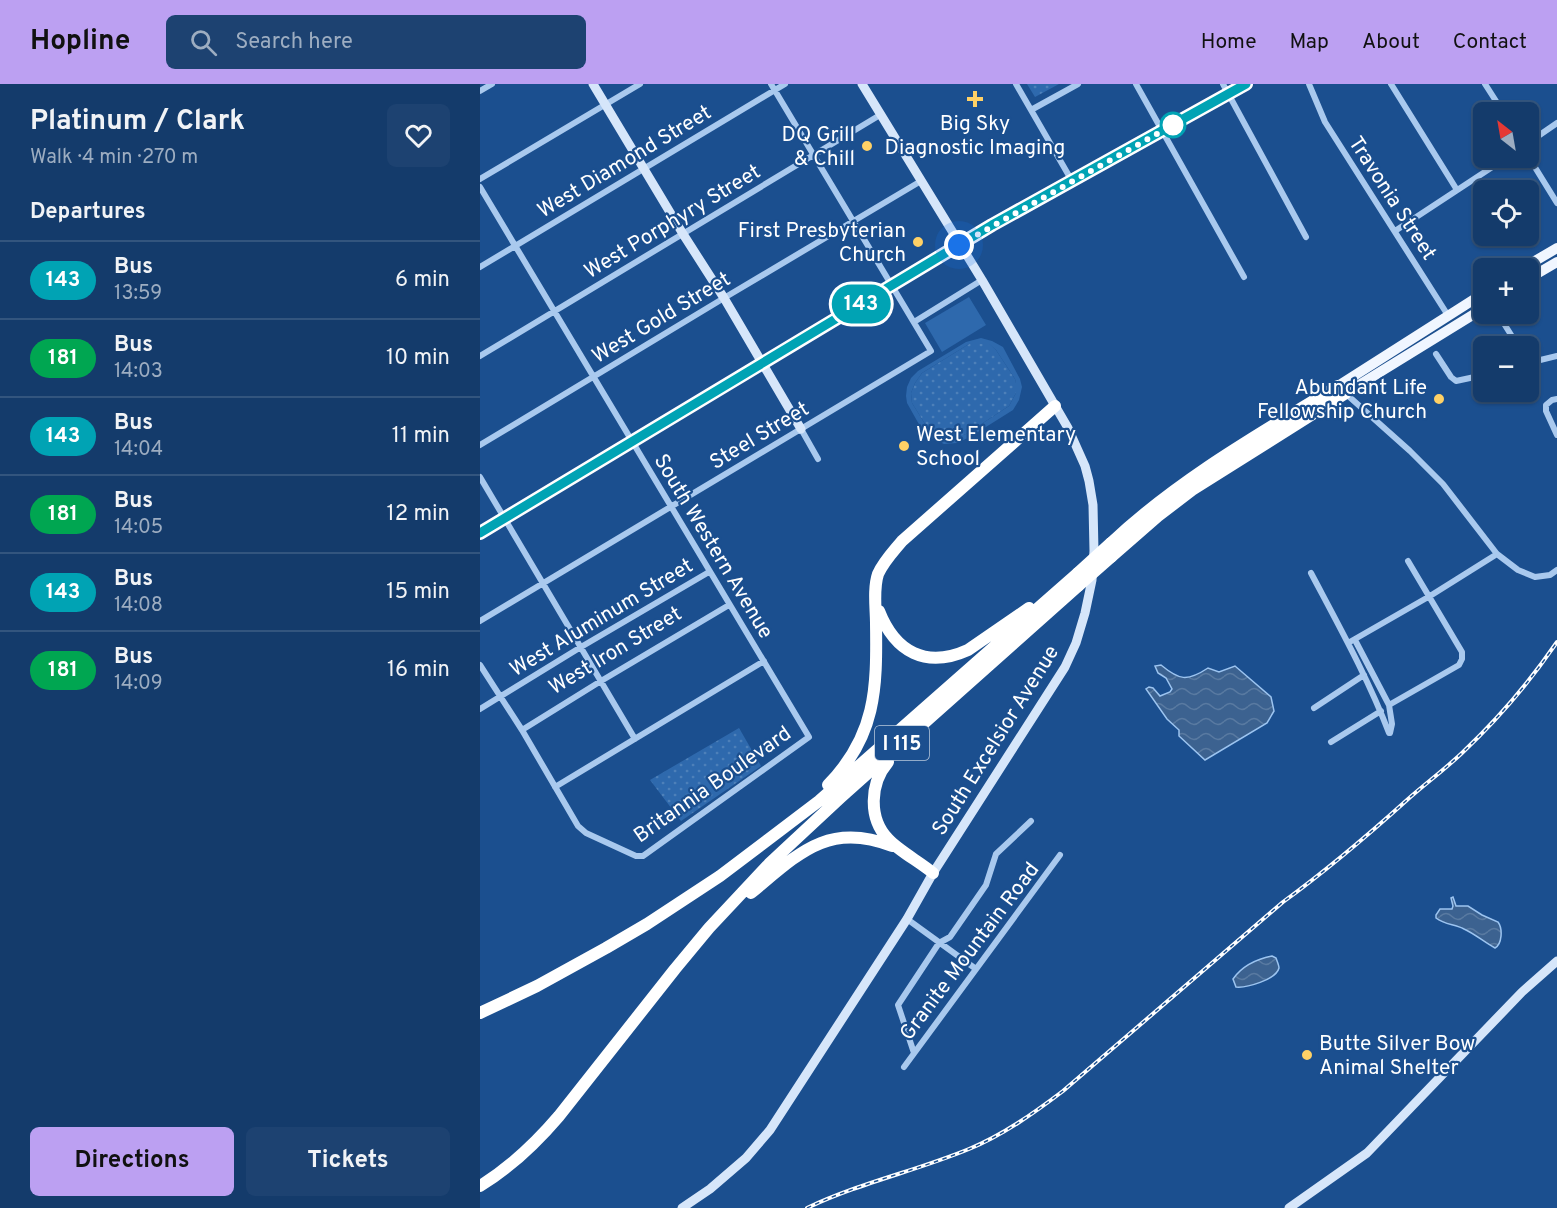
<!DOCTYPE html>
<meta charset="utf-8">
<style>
:root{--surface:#143b6b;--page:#1d4271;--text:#f1f3f6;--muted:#9dadc1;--line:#33557e;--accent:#bca0f2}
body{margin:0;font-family:Overpass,sans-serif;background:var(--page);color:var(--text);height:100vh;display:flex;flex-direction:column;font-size:22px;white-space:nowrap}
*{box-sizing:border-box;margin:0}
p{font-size:20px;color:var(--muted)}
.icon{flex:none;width:33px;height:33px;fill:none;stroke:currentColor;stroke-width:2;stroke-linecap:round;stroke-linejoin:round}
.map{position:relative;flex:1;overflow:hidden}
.panel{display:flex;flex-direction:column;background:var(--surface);width:480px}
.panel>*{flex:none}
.badge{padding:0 12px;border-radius:20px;font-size:21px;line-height:39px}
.needle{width:39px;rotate:329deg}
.fabs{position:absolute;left:993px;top:18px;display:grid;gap:12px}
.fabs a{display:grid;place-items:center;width:66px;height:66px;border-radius:9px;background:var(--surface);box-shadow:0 2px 4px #0004,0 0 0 2px var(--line);font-size:30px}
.you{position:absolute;width:30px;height:30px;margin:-15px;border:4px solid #fff;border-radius:50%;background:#1a73e8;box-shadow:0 0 0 9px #1a73e833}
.map>.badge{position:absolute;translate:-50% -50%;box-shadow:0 0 0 3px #fff}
h2{padding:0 30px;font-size:22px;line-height:54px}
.round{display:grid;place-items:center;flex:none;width:63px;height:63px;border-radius:9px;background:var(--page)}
.headline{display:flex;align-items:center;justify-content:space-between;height:102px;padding:0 30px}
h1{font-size:28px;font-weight:700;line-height:45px}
.action{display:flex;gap:12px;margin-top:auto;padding:12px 30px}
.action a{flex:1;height:69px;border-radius:9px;background:var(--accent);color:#111;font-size:24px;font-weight:700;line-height:69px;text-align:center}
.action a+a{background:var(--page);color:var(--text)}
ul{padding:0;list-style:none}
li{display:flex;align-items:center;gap:18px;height:78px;padding:0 30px;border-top:2px solid var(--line)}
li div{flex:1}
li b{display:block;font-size:22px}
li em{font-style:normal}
li .badge{min-width:66px;font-weight:700;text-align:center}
header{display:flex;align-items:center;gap:36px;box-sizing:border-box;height:84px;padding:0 30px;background:var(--accent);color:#111}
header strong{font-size:28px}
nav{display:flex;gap:33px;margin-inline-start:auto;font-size:21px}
.search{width:420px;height:54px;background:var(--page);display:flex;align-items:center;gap:15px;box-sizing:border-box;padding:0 21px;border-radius:9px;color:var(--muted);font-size:22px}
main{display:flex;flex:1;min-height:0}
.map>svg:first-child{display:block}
.park{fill:url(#park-dots)}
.pitch{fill:#2e69ad;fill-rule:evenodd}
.water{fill:url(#water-waves);stroke:#9cc4f0;stroke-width:1.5}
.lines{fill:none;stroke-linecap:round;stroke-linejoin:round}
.street{stroke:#a9c9ee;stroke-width:6}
.secondary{stroke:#d6e6fa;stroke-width:9}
.primary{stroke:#f0f6ff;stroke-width:10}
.highway{stroke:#fff;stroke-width:12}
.rail-casing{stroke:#fff;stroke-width:4}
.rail{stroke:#1b4f8f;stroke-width:1.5;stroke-dasharray:4.5;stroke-linecap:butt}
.highway-bridge{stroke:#fff;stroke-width:12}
.line-casing{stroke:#fff;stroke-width:14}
.line{stroke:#00a3b4;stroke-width:9}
.walk{stroke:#fff;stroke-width:6;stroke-dasharray:0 10.8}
.poi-dot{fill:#ffd166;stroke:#1b4f8f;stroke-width:2}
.stop-dot{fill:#fff;stroke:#00a3b4;stroke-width:3}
.labels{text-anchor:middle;stroke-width:4.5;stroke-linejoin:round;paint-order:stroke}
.shield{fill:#1b4f8f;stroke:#bbcadd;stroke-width:1.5}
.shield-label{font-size:20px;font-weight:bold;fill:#fff}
.poi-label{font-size:21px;fill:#fff;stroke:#1b4f8f;text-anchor:end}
.street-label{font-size:21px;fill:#fff;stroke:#1b4f8f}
</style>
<header>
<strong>Hopline</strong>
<div class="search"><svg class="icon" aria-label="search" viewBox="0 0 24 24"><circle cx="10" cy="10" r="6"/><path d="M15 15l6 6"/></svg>Search here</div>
<nav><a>Home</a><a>Map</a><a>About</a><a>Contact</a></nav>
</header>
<main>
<section class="panel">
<div class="headline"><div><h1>Platinum / Clark</h1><p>Walk · 4 min · 270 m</p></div><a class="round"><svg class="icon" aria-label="heart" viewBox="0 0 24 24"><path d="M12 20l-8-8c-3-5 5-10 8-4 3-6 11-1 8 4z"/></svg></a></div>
<h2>Departures</h2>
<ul>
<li><span class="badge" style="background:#00a3b4;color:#fff">143</span><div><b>Bus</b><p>13:59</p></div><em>6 min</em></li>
<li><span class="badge" style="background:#00a651;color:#fff">181</span><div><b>Bus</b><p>14:03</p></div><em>10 min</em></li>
<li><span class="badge" style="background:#00a3b4;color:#fff">143</span><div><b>Bus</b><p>14:04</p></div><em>11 min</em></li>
<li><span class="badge" style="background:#00a651;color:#fff">181</span><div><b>Bus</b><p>14:05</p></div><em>12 min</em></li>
<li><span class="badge" style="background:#00a3b4;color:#fff">143</span><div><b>Bus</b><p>14:08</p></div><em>15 min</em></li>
<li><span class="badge" style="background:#00a651;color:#fff">181</span><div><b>Bus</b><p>14:09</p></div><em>16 min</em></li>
</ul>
<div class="action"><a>Directions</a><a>Tickets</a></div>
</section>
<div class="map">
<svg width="1077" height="1124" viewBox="0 0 1077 1124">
<defs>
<pattern id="park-dots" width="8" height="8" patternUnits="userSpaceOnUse" patternTransform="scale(1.5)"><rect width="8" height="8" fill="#2e69ad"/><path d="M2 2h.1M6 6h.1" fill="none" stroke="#4d80b9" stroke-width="1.8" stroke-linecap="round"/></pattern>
<pattern id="water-waves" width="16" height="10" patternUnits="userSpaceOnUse" patternTransform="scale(1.5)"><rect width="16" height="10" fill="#3c6290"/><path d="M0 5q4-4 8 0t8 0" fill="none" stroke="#597aa1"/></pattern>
</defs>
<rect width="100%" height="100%" fill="#1b4f8f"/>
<path class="park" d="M547 0H579L555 13Z
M489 260H510L516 266 535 295 536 299V309L529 322 486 350 465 355 455 352 450 348 432 319 431 309 435 299 442 289Z
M259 644 281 682 201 737 170 696Z"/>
<path class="pitch" d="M489 213 506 241 462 268 445 239Z
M501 254 512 257 523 263 540 295 542 303 539 316 533 326 490 353 477 359 464 360 445 351 427 319 426 312 427 303 431 294 438 287 486 258ZM489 260H509L516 266 535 295 536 299V309L529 322 486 350 465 355 455 352 450 348 432 319 431 309 435 299 442 289Z"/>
<path class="water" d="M681 581C699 596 707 598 728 584L739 588 755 582 791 613 794 627 787 639 725 676 699 652V646L687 635 666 605 669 603 673 604 680 612 690 608 692 605 686 594 678 589 675 582Z
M973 813 976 822H988L1002 831 1018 838C1023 845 1022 860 1015 864 1004 858 995 850 984 845 975 840 965 841 956 834V831L960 825H972L973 822 971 814Z
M792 872 796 874C797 877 799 881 799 884 796 896 766 904 756 903L753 895C762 882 777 875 792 872Z"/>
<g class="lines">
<path class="street" d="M536 0 592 97
M656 0 764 193
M743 0 826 153
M829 0 845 38 969 233
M911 0 977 106
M1005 0 1023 28
M0 7 12 0
M551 26 598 0
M1048 59 1077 39
M1048 72 1077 119
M0 95 160 0
M0 103 329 653 163 772H156L106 749 98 742 42 646 0 581
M915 147 1026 74
M0 183 305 0
M1018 230 1038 262
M434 238 502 196
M956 270 971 293 976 297 1004 291
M0 272 400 31
M1048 279 1077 272
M865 309 930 367 963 400 1017 470 1038 486 1055 493 1070 491 1077 486
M1077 315 1072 316 1066 321V327L1077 351
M321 345 338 375
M0 361 244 214 441 97
M0 393 155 655
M0 449 479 161
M831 489C859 542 888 594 909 649
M0 537 451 267 291 0
M875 556 909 621 912 640 910 649
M868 559 950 512 1017 470
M909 621 979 581 982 575V568L928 477
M834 624 884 591
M0 625 101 563 229 488
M42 646 121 597 249 521
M851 658 901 627
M75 703 284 577
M427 835 496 885
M434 969 418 921 459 859 470 853 506 801 516 770 551 737
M424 983 580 771"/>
<path class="secondary" d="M113 0 203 150 244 214 321 345
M479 161 766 0
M202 1124 230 1105 266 1074 290 1046 427 835 453 789 585 583 596 559 605 529 612 496 614 467 613 421 609 397 605 382 588 344 502 196 382 0
M809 1124 887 1069 1042 908 1077 877"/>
<path class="primary" d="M1043 184 1077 164
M1048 195 1077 178
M858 302 1004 209
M866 309 1004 224"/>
<path class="highway" d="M631 459C698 396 779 350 858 302
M631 473 678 432 712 406 866 309
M399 527C415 568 446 585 488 566L549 524
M408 678C390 699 388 734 408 755 419 767 440 778 453 789
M348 701C396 652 397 605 396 540 396 525 393 505 398 490 404 477 413 468 422 457L575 322
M271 809C318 770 348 737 412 762
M0 929 57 902 126 864 167 840 240 792 339 717 598 489
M0 1102C31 1083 56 1059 79 1032L195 885 229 844 289 780 361 713 598 502"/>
<g class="rail-casing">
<path id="rail" d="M327 1124C379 1099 436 1087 489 1065 523 1051 554 1029 583 1007L803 818C847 786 887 752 927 716 945 700 964 686 982 669 1018 635 1049 599 1077 558"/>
</g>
<use href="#rail" class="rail"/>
<path class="highway-bridge" d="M598 489 631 459
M598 502 631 473"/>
</g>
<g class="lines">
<g class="line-casing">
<path id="line" d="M0 449 512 141 766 0"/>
</g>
<use href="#line" class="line"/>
<path class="walk" d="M479 161 693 41"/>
</g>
<g class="poi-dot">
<path d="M492 6h6v6h6v6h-6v6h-6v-6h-6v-6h6z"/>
<circle cx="387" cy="62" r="6"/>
<circle cx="438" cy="158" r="6"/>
<circle cx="959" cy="315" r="6"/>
<circle cx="424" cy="362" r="6"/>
<circle cx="827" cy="971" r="6"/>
</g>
<circle class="stop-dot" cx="693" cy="41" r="12"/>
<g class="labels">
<rect class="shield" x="395" y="642" width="54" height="34" rx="4.5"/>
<g class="shield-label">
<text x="422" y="666">I 115</text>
</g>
<g class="poi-label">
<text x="495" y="46" text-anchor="middle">Big Sky<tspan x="495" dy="24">Diagnostic Imaging</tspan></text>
<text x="375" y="57">DQ Grill<tspan x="375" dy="24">&amp; Chill</tspan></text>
<text x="426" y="153">First Presbyterian<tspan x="426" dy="24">Church</tspan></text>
<text x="947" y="310">Abundant Life<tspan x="947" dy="24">Fellowship Church</tspan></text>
<text x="436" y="357" text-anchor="start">West Elementary<tspan x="436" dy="24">School</tspan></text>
<text x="839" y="966" text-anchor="start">Butte Silver Bow<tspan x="839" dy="24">Animal Shelter</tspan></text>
</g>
<g class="street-label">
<text transform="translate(144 77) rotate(-31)" y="7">West Diamond Street</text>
<text transform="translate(913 114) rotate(57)" y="7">Travonia Street</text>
<text transform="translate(192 137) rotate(-31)" y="7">West Porphyry Street</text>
<text transform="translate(181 233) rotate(-31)" y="7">West Gold Street</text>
<text transform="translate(279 351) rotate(-31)" y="7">Steel Street</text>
<text transform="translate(234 462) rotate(59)" y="7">South Western Avenue</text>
<text transform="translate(121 533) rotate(-31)" y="7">West Aluminum Street</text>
<text transform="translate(135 566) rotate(-31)" y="7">West Iron Street</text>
<text transform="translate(515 656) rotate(-58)" y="7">South Excelsior Avenue</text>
<text transform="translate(232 700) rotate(-35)" y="7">Britannia Boulevard</text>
<text transform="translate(489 867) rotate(-53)" y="7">Granite Mountain Road</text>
</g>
</g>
</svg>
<div class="fabs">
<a><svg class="needle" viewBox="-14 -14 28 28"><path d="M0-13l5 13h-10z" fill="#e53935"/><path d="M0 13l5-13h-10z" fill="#9dadc1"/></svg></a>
<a><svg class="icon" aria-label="locate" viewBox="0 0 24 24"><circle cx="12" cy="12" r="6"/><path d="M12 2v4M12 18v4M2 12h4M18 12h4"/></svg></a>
<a>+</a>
<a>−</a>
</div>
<div class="you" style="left:479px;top:161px"></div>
<b class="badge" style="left:381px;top:220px;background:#00a3b4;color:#fff">143</b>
</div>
</main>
